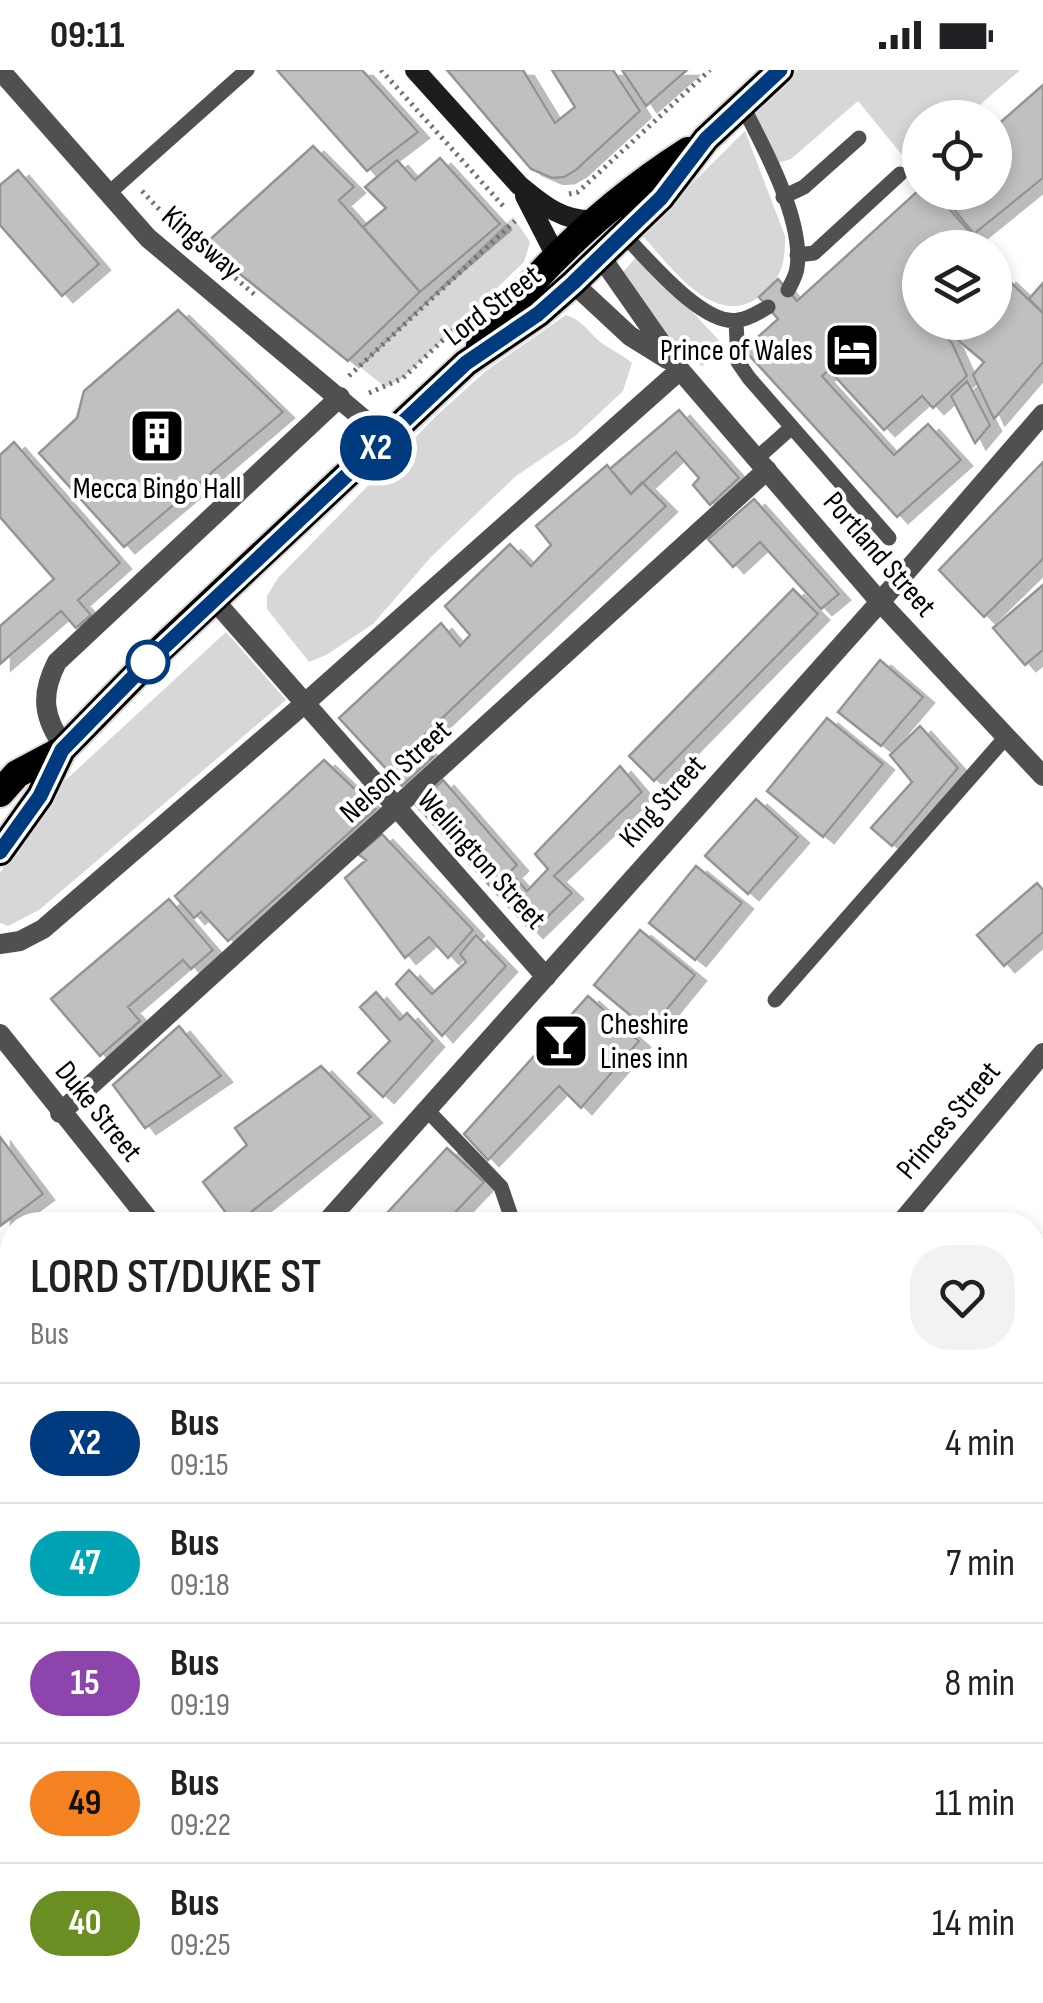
<!DOCTYPE html>
<style>
:root{--surface:#fff;--page:#f2f2f2;--text:#202124;--muted:#757577;--line:#e0e0e0}
body{margin:0;font-family:"Sofia Sans Condensed",sans-serif;background:var(--page);color:var(--text);height:100vh;display:flex;flex-direction:column;font-size:38px;white-space:nowrap}
*{box-sizing:border-box;margin:0}
p{font-size:32px;color:var(--muted)}
.icon{flex:none;width:55px;height:55px;fill:none;stroke:currentColor;stroke-width:2;stroke-linecap:round;stroke-linejoin:round}
.map{position:relative;flex:1;overflow:hidden}
.panel{position:absolute;left:0px;top:1142px;width:1045px;height:792px;display:flex;flex-direction:column;background:var(--surface);border-radius:40px 40px 0 0;box-shadow:0 5px 15px #0003}
.panel>*{flex:none}
.badge{padding:0 20px;border-radius:32px;font-size:35px;line-height:65px}
.buttons{position:absolute;left:902px;top:30px;display:grid;gap:20px}
.buttons a{display:grid;place-items:center;width:110px;height:110px;border-radius:50%;background:var(--surface);box-shadow:0 5px 15px #0003;font-size:50px}
.map>.badge{position:absolute;translate:-50% -50%;box-shadow:0 0 0 5px #fff}
.round{display:grid;place-items:center;flex:none;width:105px;height:105px;border-radius:40px;background:var(--page)}
.head{display:flex;align-items:center;justify-content:space-between;height:170px;padding:0 30px}
h1{font-size:48px;font-weight:600;line-height:75px}
ul{padding:0;list-style:none}
li{display:flex;align-items:center;gap:30px;height:120px;padding:0 30px;border-top:2px solid var(--line)}
li div{flex:1}
li b{display:block;font-size:38px}
li em{font-style:normal}
li .badge{min-width:110px;font-weight:700;text-align:center}
.status{display:flex;justify-content:space-between;align-items:center;height:70px;padding:0 50px;background:var(--surface);direction:ltr}
.status svg{height:28px;fill:currentColor}
.map>svg:first-child{display:block}
.green{fill:#d7d7d7}
.building{fill:#c0c0c0;stroke:#949494;stroke-width:2.5;filter:url(#shadow)}
.lines{fill:none;stroke-linecap:round;stroke-linejoin:round}
.trunk-casing{stroke:#dbdbdb;stroke-width:32}
.path{stroke:#727272;stroke-width:5;stroke-dasharray:2.5 5;stroke-linecap:butt}
.service{stroke:#505050;stroke-width:15}
.minor{stroke:#505050;stroke-width:20}
.tertiary{stroke:#505050;stroke-width:20}
.secondary{stroke:#1d1d1d;stroke-width:20}
.trunk{stroke:#000;stroke-width:28}
.line-casing{stroke:#fff;stroke-width:22}
.line{stroke:#003b80;stroke-width:15}
.stop-dot{fill:#fff;stroke:#003b80;stroke-width:5}
.labels{text-anchor:middle;stroke-width:8;stroke-linejoin:round;paint-order:stroke}
.street-label{font-size:30px;fill:#000;stroke:#fff}
.poi-label{font-size:30px;fill:#000;stroke:#fff;text-anchor:end}
</style>
<div class="status"><b>09:11</b><svg viewBox="0 0 49 12"><path d="M0 12V9h3v3zM5 12V6h3v6zM10 12V3h3v9zM15 12V0h3v12zM26 1h20v11H26zM47 4h2v5h-2z"/></svg></div>
<div class="map">
<svg width="1043" height="1933" viewBox="0 0 1043 1933">
<defs>
<filter id="shadow"><feDropShadow dx="11" dy="6" stdDeviation="0" flood-color="#0004"/></filter>
</defs>
<rect width="100%" height="100%" fill="#fff"/>
<path class="green" d="M798 0H1020L966 47 920 48V88L911 96 858 31 791 89 772 95 748 47Z
M745 61 785 166C785 191 783 205 765 222 717 266 671 196 641 164Z
M513 147 530 172 524 192 403 308 385 317 359 296Z
M639 184 726 278 702 296 677 280 622 203Z
M566 245C583 251 586 259 598 270 608 279 621 283 632 293L623 321 575 366 516 406 431 487 373 554 326 585 309 592 267 539V526L278 508 438 344 487 300Z
M226 562 286 630 39 840 8 856 0 853V803L56 719Z"/>
<path class="building" d="M277 0H362L418 62 367 101Z
M447 0H523L555 53 575 37 552 0H613L640 41 576 100 564 107 552 108 531 99Z
M622 0H687L646 36Z
M1043 15V108L974 164 940 122H995V57Z
M313 76 354 117 339 130 420 222 348 291 204 175Z
M440 88 500 154 420 222 363 157 386 138 365 117 397 90 415 110Z
M18 100 99 194 62 226 0 155V115Z
M920 119V122H934L976 169 966 178H920V219L911 227 920 237V252H934L952 273 967 306 933 338 922 326 884 360 829 300 822 306 894 385 928 354 961 390 897 447 748 284 749 275 778 249 759 227 778 209 797 231Z
M1005 207 1043 243V292L994 349 973 305 984 292 953 266 964 252H995V218Z
M1043 213V243L1029 229Z
M178 240 283 342 124 477 39 383 77 348 84 321Z
M967 311 990 355 975 373 951 326Z
M679 340 739 408 710 435 693 415 699 408 676 382 631 424 610 399Z
M14 372 120 493 78 530 91 545 76 558 61 541 0 594V556L54 509 0 447V385Z
M1043 392V489L984 547 939 500Z
M607 395 631 424 642 412 666 436 418 671 433 687 402 716 339 648 441 553 460 576 470 565 445 536 510 474 531 496 551 475 536 456Z
M754 429 839 524 821 539 760 472 733 497 708 469Z
M1043 515V580L1025 595 993 558Z
M793 519 818 544 654 711 629 686Z
M880 590 923 627 881 676 838 642Z
M827 648 883 694 823 767 767 721Z
M920 656 958 698 892 776 871 758 912 712 890 685Z
M324 690 376 739 228 871 201 842 194 848 175 826Z
M620 696 642 722 554 806 572 823 532 862 416 735 443 710 517 795 510 802 527 821 548 799 535 784Z
M756 729 798 767 748 824 705 786Z
M382 764 473 860 448 888 429 867 405 888 345 808 366 790 358 784Z
M696 796 742 833 695 890 649 853Z
M1037 813 1043 820V862L1004 896 977 865Z
M169 829 213 880 191 899 183 890 128 937 140 951 100 986 51 929Z
M640 860 695 905 649 961 594 915Z
M476 865 506 896 442 966 396 914 409 900 432 924 466 892 460 884Z
M376 922 400 950 407 943 433 971 383 1027 358 1003 390 971 360 937Z
M588 926 639 971 581 1038 559 1016 488 1090 464 1064Z
M179 956 221 1006 145 1058 113 1015Z
M321 996 371 1047 235 1155 203 1112 247 1075 235 1058Z
M0 1067 43 1124 0 1156Z
M447 1078 484 1112 443 1155H376Z"/>
<g class="lines">
<g class="trunk-casing">
<path id="trunk" d="M480 275C537 200 608 132 688 81
M0 723 17 704 62 680 159 581 466 293 538 244 573 213 661 128 706 69 780 0
M0 782 40 726 62 680"/>
</g>
<path class="path" d="M381 0 505 138
M142 121 175 156 255 225
M569 124 578 122 710 0
M349 306 515 151
M369 323 403 308 465 249"/>
<path class="service" d="M742 35C764 77 804 151 797 198 796 206 791 214 788 220
M109 123 247 0
M783 127 804 117 859 68
M624 165C647 188 703 257 738 250 749 249 759 242 768 237
M797 185 814 183 900 104
M736 251 738 292 749 308 889 468
M756 389 792 357
M775 930 1006 667
M427 1040 501 1117 514 1155
M237 1933 248 1922"/>
<path class="minor" d="M214 530 546 907
M65 678C43 648 40 625 57 592L340 327
M0 874 20 871 43 859 304 634 680 300
M60 1043 767 400
M324 1155 880 532 1043 344
M899 1155 1043 983
M1032 1457 1043 1445
M0 1486 12 1478
M0 1881 12 1869
M610 1933 620 1922"/>
<path class="tertiary" d="M0 0 148 168 386 368
M601 187 680 300 880 532 1043 706
M573 213 630 266 667 289
M0 964 153 1155
M766 1922 775 1933"/>
<path class="secondary" d="M415 0 519 115C543 135 564 153 598 150
M525 126 557 188"/>
<use href="#trunk" class="trunk"/>
</g>
<g class="lines">
<g class="line-casing">
<path id="line" d="M0 782 40 726 62 680 147 593 466 293 538 244 573 213 661 128 706 69 780 0"/>
</g>
<use href="#line" class="line"/>
</g>
<defs>
<g id="hotel-square" transform="scale(2.875)"><rect x="-9" y="-9" width="18" height="18" rx="4" fill="#000" stroke="#fff"/><path d="M-6-4.5h1.5V1H6V5H4.5V3h-9V5H-6ZM-4 0a1.8 1.8 0 1 1 3.6 0ZM.5 0V-2.5h3Q6-2.5 6 0Z" fill="#fff"/></g>
<g id="building-square" transform="scale(2.875)"><rect x="-9" y="-9" width="18" height="18" rx="4" fill="#000" stroke="#fff"/><path d="M-4-6H4V6H1V3H-1V6H-4ZM-2.5-4.3h1.7v1.8h-1.7ZM.8-4.3h1.7v1.8H.8ZM-2.5-1h1.7V.8h-1.7ZM.8-1h1.7V.8H.8Z" fill="#fff"/></g>
<g id="bar-square" transform="scale(2.875)"><rect x="-9" y="-9" width="18" height="18" rx="4" fill="#000" stroke="#fff"/><path d="M-6-5H6L.8 .8V4.5H3.5V6h-7V4.5H-.8V.8Z" fill="#fff"/></g>
</defs>
<g fill-rule="evenodd">
<use href="#hotel-square" x="852" y="280"/>
<use href="#building-square" x="157" y="366"/>
<use href="#bar-square" x="561" y="971"/>
</g>
<circle class="stop-dot" cx="148" cy="592" r="20"/>
<g class="labels">
<g class="street-label">
<text transform="translate(202 172) rotate(41)" y="10">Kingsway</text>
<text transform="translate(492 235) rotate(-37)" y="10">Lord Street</text>
<text transform="translate(880 484) rotate(49)" y="10">Portland Street</text>
<text transform="translate(395 701) rotate(-42)" y="10">Nelson Street</text>
<text transform="translate(662 731) rotate(-48)" y="10">King Street</text>
<text transform="translate(482 789) rotate(48)" y="10">Wellington Street</text>
<text transform="translate(99 1041) rotate(51)" y="10">Duke Street</text>
<text transform="translate(948 1050) rotate(-50)" y="10">Princes Street</text>
</g>
<g class="poi-label">
<text x="813" y="290">Prince of Wales</text>
<text x="157" y="428" text-anchor="middle">Mecca Bingo Hall</text>
<text x="600" y="964" text-anchor="start">Cheshire<tspan x="600" dy="34">Lines inn</tspan></text>
</g>
</g>
</svg>
<div class="buttons">
<a><svg class="icon" aria-label="locate" viewBox="0 0 24 24"><circle cx="12" cy="12" r="6"/><path d="M12 2v4M12 18v4M2 12h4M18 12h4"/></svg></a>
<a><svg class="icon" aria-label="layers" viewBox="0 0 24 24"><path d="M12 4l9 5-9 5-9-5zM3 14l9 5 9-5"/></svg></a>
</div>
<b class="badge" style="left:376px;top:378px;background:#003b80;color:#fff">X2</b>
<section class="panel">
<div class="head"><div><h1>LORD ST/DUKE ST</h1><p>Bus</p></div><a class="round"><svg class="icon" aria-label="heart" viewBox="0 0 24 24"><path d="M12 20l-8-8c-3-5 5-10 8-4 3-6 11-1 8 4z"/></svg></a></div>
<ul>
<li><span class="badge" style="background:#003b80;color:#fff">X2</span><div><b>Bus</b><p>09:15</p></div><em>4 min</em></li>
<li><span class="badge" style="background:#00a3b4;color:#fff">47</span><div><b>Bus</b><p>09:18</p></div><em>7 min</em></li>
<li><span class="badge" style="background:#8e44ad;color:#fff">15</span><div><b>Bus</b><p>09:19</p></div><em>8 min</em></li>
<li><span class="badge" style="background:#f58220;color:#111">49</span><div><b>Bus</b><p>09:22</p></div><em>11 min</em></li>
<li><span class="badge" style="background:#6b8e23;color:#fff">40</span><div><b>Bus</b><p>09:25</p></div><em>14 min</em></li>
</ul>
</section>
</div>
